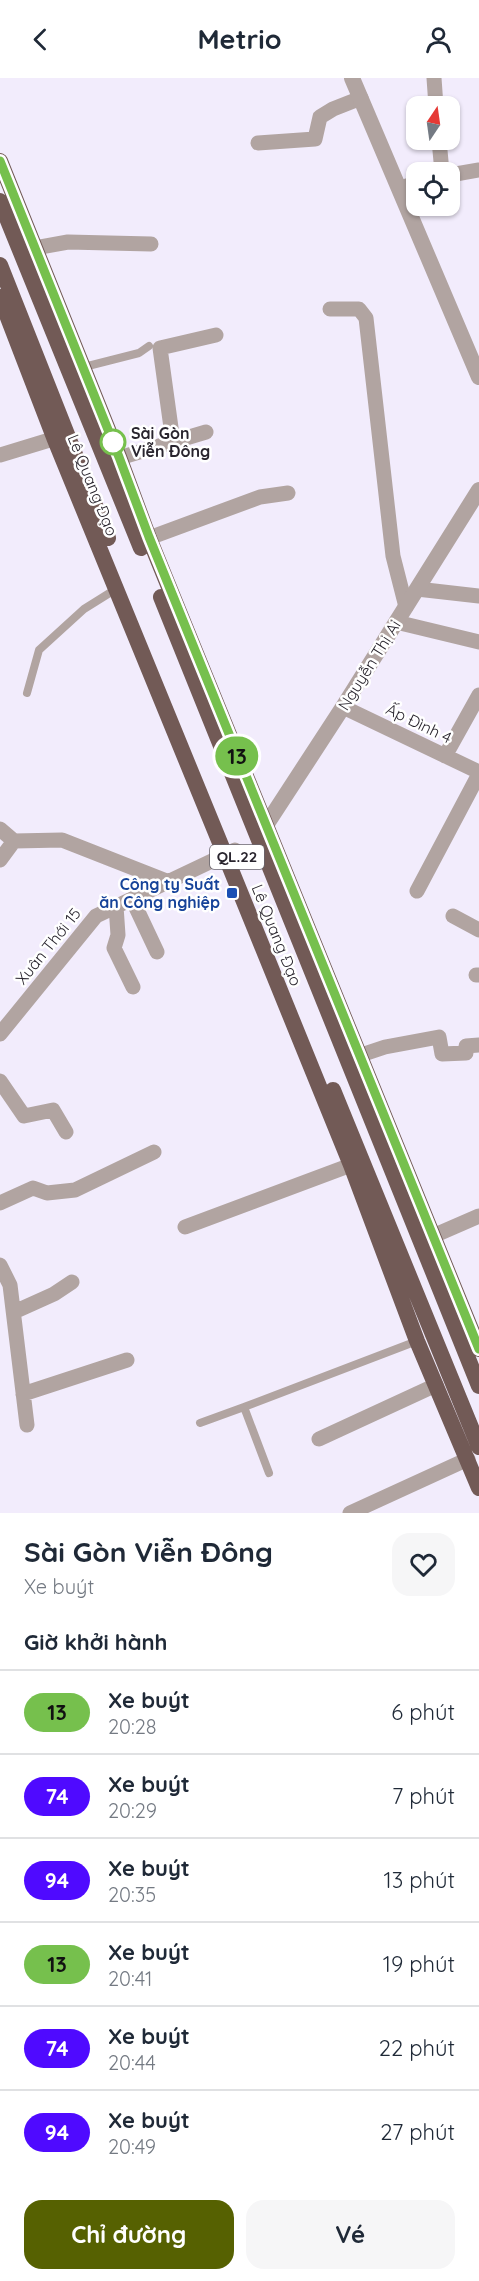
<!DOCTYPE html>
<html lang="vi">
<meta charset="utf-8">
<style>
:root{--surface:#fff;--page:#f6f6f7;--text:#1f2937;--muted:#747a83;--line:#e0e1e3;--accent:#566101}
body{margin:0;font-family:Quicksand,sans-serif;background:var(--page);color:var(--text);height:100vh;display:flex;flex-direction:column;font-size:22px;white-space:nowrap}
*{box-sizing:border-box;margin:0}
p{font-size:20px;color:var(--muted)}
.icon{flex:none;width:33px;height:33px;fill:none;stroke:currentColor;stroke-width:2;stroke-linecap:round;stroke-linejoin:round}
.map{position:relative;height:1435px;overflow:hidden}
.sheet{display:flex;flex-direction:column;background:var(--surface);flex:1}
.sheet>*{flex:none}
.badge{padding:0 12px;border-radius:20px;font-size:21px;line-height:39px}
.needle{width:39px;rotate:13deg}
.tools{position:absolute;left:406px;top:18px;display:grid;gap:12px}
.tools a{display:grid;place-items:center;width:54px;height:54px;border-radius:12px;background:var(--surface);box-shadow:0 2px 4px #0004;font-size:30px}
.map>.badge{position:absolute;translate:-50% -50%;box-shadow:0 0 0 3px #fff}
h2{padding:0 24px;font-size:22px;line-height:54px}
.round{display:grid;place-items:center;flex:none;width:63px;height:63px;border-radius:18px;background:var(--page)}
.overview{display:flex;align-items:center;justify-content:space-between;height:102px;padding:0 24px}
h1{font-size:28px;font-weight:700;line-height:45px}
.cta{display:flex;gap:12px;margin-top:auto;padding:12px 24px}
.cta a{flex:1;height:69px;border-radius:18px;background:var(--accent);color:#fff;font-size:24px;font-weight:700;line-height:69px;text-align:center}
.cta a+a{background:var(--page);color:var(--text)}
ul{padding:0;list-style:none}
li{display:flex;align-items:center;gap:18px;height:84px;padding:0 24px;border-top:2px solid var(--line)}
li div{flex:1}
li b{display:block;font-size:22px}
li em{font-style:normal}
li .badge{min-width:66px;font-weight:700;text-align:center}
header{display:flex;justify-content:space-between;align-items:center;height:78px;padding:0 24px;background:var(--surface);font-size:27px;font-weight:700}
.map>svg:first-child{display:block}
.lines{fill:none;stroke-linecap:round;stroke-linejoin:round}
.service{stroke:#b1a4a1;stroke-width:8}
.minor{stroke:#b1a4a1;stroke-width:15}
.tertiary{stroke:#b1a4a1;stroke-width:16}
.trunk{stroke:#725a56;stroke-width:16}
.line-casing{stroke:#fff;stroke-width:14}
.line{stroke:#76c04d;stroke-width:9}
.stop-dot{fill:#fff;stroke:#76c04d;stroke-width:3}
.transit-dot{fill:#1a4fb4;stroke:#fff;stroke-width:2}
.labels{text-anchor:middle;stroke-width:5;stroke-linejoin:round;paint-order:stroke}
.shield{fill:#fff;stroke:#69666d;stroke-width:1.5}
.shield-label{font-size:15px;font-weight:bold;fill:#29252e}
.stop-label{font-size:16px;font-weight:bold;fill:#29252e;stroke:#fff;text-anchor:start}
.street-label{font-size:16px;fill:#29252e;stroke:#fff}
.transit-label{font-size:16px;font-weight:bold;fill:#164399;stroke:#fff;text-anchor:end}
</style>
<header><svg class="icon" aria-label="back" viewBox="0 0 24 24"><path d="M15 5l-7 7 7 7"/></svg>Metrio<svg class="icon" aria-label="person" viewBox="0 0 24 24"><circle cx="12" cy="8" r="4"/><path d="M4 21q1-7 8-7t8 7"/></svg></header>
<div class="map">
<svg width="479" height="1435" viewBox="0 0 479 1435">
<rect width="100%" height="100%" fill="#f2ecfc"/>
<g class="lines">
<path class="service" d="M84 289 139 275 149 268
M27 615 39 572 84 531 116 511
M200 1345 244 1329
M269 1395 244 1329 417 1263"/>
<path class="minor" d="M434 0 436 28
M439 62 442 94
M258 65 315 61 320 39 333 31 361 20
M450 97 479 92
M400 110 417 105
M24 172 68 164 151 166
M330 231H359L366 240 393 478 406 529
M173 364 160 270 216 257
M0 377 66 357
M109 383 206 354
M149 460 260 419 288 415
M417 511 479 518
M396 544 479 564
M343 629 479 694
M445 678 479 617
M0 751 14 763 62 762 169 804
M0 782 14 763
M417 813 479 696
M132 821 157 874
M116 828 118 857 114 870 133 909
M453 838 479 852
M476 897H479
M0 956 96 838 235 772
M361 977 385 969 439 959 442 976 466 975V968L479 967
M0 1003 24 1038 53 1032 66 1054
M0 1125 33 1110 47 1115 75 1112 154 1074
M185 1149 351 1087
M433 1158 479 1138
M0 1187 10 1207 27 1347
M14 1234 54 1216 72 1204
M23 1316 127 1282
M319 1361 436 1307
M350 1435 468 1381"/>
<path class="tertiary" d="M352 0 479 299
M259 758 343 629 479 412"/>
<path class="trunk" d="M0 83 119 379 149 460 479 1271
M0 123 141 470
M0 187 108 460
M0 219 55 362 225 777 351 1087 417 1263 479 1410
M161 519 479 1308
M333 1012 479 1369"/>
</g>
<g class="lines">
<g class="line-casing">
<path id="line" d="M0 83 119 379 149 459 479 1271"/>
</g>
<use href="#line" class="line"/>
</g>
<circle class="stop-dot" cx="113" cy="364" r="12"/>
<rect class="transit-dot" x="226" y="809" width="12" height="12" rx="3"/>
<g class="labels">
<rect class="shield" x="210" y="767" width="54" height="24" rx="4.5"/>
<g class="shield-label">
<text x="237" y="784">QL.22</text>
</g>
<g class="stop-label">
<text x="131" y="361">Sài Gòn<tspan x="131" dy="18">Viễn Đông</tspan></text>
</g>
<g class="street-label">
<text transform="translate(93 407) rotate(68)" y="6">Lê Quang Đạo</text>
<text transform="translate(369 587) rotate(-58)" y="6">Nguyễn Thị Ai</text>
<text transform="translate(419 645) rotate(26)" y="6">Ấp Đình 4</text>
<text transform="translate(277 857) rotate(68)" y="6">Lê Quang Đạo</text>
<text transform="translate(48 868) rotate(-51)" y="6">Xuân Thới 15</text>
</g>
<g class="transit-label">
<text x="220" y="812">Công ty Suất<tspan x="220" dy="18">ăn Công nghiệp</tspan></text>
</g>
</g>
</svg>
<div class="tools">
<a><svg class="needle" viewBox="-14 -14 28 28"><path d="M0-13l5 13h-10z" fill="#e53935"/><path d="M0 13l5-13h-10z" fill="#747a83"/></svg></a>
<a><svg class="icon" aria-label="locate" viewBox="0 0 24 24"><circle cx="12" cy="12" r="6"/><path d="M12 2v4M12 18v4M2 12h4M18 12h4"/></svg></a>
</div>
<b class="badge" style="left:237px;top:678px;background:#76c04d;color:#111">13</b>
</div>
<section class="sheet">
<div class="overview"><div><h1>Sài Gòn Viễn Đông</h1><p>Xe buýt</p></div><a class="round"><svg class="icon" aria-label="heart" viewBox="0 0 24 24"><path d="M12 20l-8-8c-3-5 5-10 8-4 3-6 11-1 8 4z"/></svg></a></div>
<h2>Giờ khởi hành</h2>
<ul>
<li><span class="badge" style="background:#76c04d;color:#111">13</span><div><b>Xe buýt</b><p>20:28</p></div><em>6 phút</em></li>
<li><span class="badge" style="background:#4f0aff;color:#fff">74</span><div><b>Xe buýt</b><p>20:29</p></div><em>7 phút</em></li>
<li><span class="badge" style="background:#4f0aff;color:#fff">94</span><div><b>Xe buýt</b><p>20:35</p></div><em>13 phút</em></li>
<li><span class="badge" style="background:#76c04d;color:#111">13</span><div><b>Xe buýt</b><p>20:41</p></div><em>19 phút</em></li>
<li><span class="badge" style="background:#4f0aff;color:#fff">74</span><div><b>Xe buýt</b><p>20:44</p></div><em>22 phút</em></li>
<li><span class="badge" style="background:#4f0aff;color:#fff">94</span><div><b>Xe buýt</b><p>20:49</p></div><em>27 phút</em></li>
</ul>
<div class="cta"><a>Chỉ đường</a><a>Vé</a></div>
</section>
